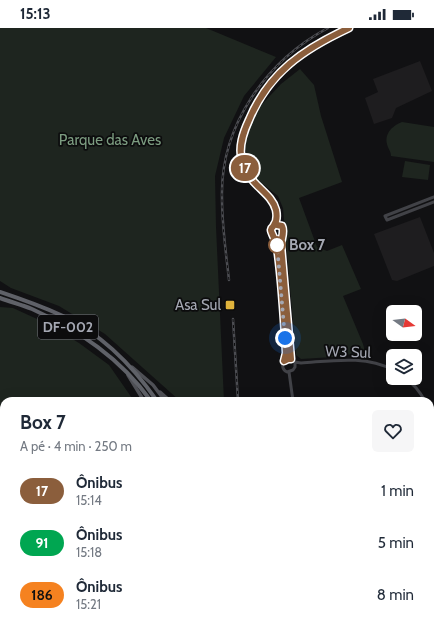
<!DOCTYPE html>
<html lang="pt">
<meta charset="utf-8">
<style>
:root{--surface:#fff;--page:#f6f6f7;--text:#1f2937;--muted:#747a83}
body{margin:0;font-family:Cabin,sans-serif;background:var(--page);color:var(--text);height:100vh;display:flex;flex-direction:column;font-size:15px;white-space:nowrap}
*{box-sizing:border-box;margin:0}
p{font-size:13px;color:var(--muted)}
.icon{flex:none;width:22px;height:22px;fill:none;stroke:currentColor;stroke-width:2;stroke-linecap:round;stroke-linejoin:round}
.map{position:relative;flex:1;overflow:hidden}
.side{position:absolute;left:0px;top:369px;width:434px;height:232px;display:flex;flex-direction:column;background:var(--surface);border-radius:12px 12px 0 0;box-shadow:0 4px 16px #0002}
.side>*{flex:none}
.badge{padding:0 8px;border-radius:13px;font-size:14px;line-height:26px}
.needle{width:26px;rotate:105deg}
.controls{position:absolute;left:386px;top:277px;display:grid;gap:8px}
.controls a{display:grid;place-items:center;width:36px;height:36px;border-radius:6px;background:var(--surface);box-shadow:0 4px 16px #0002;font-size:20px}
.you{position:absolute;width:20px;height:20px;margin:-10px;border:3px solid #fff;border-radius:50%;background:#1a73e8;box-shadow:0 0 0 6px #1a73e833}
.map>.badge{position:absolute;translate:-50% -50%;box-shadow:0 0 0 2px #fff}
.round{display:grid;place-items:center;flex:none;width:42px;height:42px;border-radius:6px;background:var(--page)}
.summary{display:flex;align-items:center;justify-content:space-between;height:68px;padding:0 20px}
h1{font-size:19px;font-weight:800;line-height:30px}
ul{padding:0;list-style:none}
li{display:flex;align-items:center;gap:12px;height:52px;padding:0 20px}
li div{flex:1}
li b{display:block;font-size:15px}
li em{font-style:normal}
li .badge{min-width:44px;font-weight:700;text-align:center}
.status{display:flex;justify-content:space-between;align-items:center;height:28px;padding:0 20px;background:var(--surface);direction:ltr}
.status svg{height:11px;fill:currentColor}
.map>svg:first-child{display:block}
.built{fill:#1e1d1f}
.green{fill:#1e251f}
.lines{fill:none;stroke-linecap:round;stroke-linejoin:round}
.street{stroke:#333337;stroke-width:2.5}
.secondary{stroke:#414247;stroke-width:3}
.primary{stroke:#4f5056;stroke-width:3.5}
.highway{stroke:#5f6168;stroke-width:4}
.rail-casing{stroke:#4c4d52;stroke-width:2.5}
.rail{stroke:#0c0c0d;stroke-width:1;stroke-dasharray:3;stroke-linecap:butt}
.line-casing{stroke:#fff;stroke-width:9}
.line{stroke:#8b5e3c;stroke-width:6}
.walk{stroke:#a4a7b2;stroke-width:4;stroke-dasharray:0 7.2}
.stop-dot{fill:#fff;stroke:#8b5e3c;stroke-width:2}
.poi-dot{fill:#e0b33c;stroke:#0c0c0d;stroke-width:1.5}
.labels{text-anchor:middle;stroke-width:3.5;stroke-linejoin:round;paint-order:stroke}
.shield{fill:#0c0c0d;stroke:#767880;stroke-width:1}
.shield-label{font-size:14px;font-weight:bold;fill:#a4a7b2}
.park-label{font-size:15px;fill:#7c9c80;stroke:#0c0c0d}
.stop-label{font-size:15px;font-weight:bold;fill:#a4a7b2;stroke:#0c0c0d;text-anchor:start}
.poi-label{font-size:15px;fill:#a4a7b2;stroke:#0c0c0d;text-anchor:end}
.street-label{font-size:15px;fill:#a4a7b2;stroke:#0c0c0d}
</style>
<div class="status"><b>15:13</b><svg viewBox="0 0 49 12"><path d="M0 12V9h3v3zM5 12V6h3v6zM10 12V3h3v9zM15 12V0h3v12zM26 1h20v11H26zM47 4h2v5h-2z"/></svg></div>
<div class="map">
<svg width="434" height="601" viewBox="0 0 434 601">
<rect width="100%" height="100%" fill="#111113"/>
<path class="built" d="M420 33 432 63 396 80 392 90 374 96 365 70 378 64 373 51Z
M420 189 434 225V238L397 253 392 252 374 206Z"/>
<path class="green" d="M0 0H206L276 29 244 68 224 110 215 148 216 199 224 373H180L105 306 59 278 11 260 0 253Z
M300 41 314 57 321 88 342 154 299 170 317 219 327 223 342 217 361 261 343 268 363 316 365 324 333 329 301 331 296 327 283 180 278 168 259 153 247 138 245 114 254 85 281 56Z
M402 94 434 99V134L391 128C391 123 388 121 387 116 384 106 393 97 402 94Z
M405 133 430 137 428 152 402 149Z
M0 279 13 280 48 296 79 315 109 337 134 373H4V597H80L76 601H0Z"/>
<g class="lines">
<path class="street" d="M430 586 434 597
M303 597 305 601
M359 597 361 601
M375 597 376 601
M410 600 411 601
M429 601 434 599"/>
<path class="secondary" d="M434 169 385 188 387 192 434 174
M271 203a6 6 0 1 1 12 0a6 6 0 1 1-12 0Z
M280 197C276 188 276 179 271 171 260 157 248 152 242 133 238 118 243 105 249 92 262 62 285 34 314 18 325 11 337 6 349 0
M283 206 281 217 291 331 295 334V339L293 342 287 344C283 342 282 339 283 335L286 332 291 331
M274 208 277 218 286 325 284 333
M295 334 301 335C332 333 365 327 393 342
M289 344 293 373
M405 350C414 356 420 364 425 373
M430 381 434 388"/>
<path class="primary" d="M132 339 153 357 165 373
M128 347 144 373
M160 364 170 373
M430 478 434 477
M430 488 434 486
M216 597 224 601
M237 597V601
M270 597 273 601
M283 597V601
M84 601 88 597
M122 601 126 597
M140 601 166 597"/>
<path class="highway" d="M0 264C21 271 43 279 63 288 101 306 133 338 157 373
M0 270C11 274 22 277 32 281 80 303 120 330 151 373
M242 597 244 601
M249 597 251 601
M255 597 257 601
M260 597 262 601"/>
<g class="rail-casing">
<path id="rail" d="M229 252C226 225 222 198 222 170 220 98 266 33 328 0
M233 291 238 373"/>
</g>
<use href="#rail" class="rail"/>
</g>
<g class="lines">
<g class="line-casing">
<path id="line" d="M277 197 282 198C285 204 281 211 281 217L291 331H288L284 333 286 325C284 290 282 254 277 219 277 214 271 205 271 202 272 198 272 201 274 197 277 193 277 187 276 182 273 170 262 163 254 154 249 148 244 140 242 133 238 119 243 105 249 92 269 44 304 21 349 0"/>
</g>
<use href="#line" class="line"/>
<path class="walk" d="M277 217 285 310"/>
</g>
<circle class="stop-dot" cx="277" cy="217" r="8"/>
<rect class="poi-dot" x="225" y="272" width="10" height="10" rx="2"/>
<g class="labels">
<rect class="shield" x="38" y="287" width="60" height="24" rx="3"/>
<g class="shield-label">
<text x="68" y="304">DF-002</text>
</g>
<g class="park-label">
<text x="110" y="117">Parque das Aves</text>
</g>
<g class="stop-label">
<text x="289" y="222">Box 7</text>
</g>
<g class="poi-label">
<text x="221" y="282">Asa Sul</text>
</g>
<g class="street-label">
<text transform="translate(348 324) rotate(2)" y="5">W3 Sul</text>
</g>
</g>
</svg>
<div class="controls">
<a><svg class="needle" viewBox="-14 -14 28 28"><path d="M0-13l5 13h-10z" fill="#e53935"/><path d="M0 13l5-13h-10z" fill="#747a83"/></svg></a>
<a><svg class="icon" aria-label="layers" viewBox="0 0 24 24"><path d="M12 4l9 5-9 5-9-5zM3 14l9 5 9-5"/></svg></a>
</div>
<div class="you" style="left:285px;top:310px"></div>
<b class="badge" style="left:245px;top:140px;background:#8b5e3c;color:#fff">17</b>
<section class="side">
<div class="summary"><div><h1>Box 7</h1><p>A pé · 4 min · 250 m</p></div><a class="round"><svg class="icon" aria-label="heart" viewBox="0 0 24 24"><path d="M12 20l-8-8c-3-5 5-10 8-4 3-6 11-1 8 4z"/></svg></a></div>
<ul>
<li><span class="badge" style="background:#8b5e3c;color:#fff">17</span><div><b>Ônibus</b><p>15:14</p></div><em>1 min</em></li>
<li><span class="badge" style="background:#00a651;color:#fff">91</span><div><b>Ônibus</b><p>15:18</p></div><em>5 min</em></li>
<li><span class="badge" style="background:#f58220;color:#111">186</span><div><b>Ônibus</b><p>15:21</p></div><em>8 min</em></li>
</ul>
</section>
</div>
